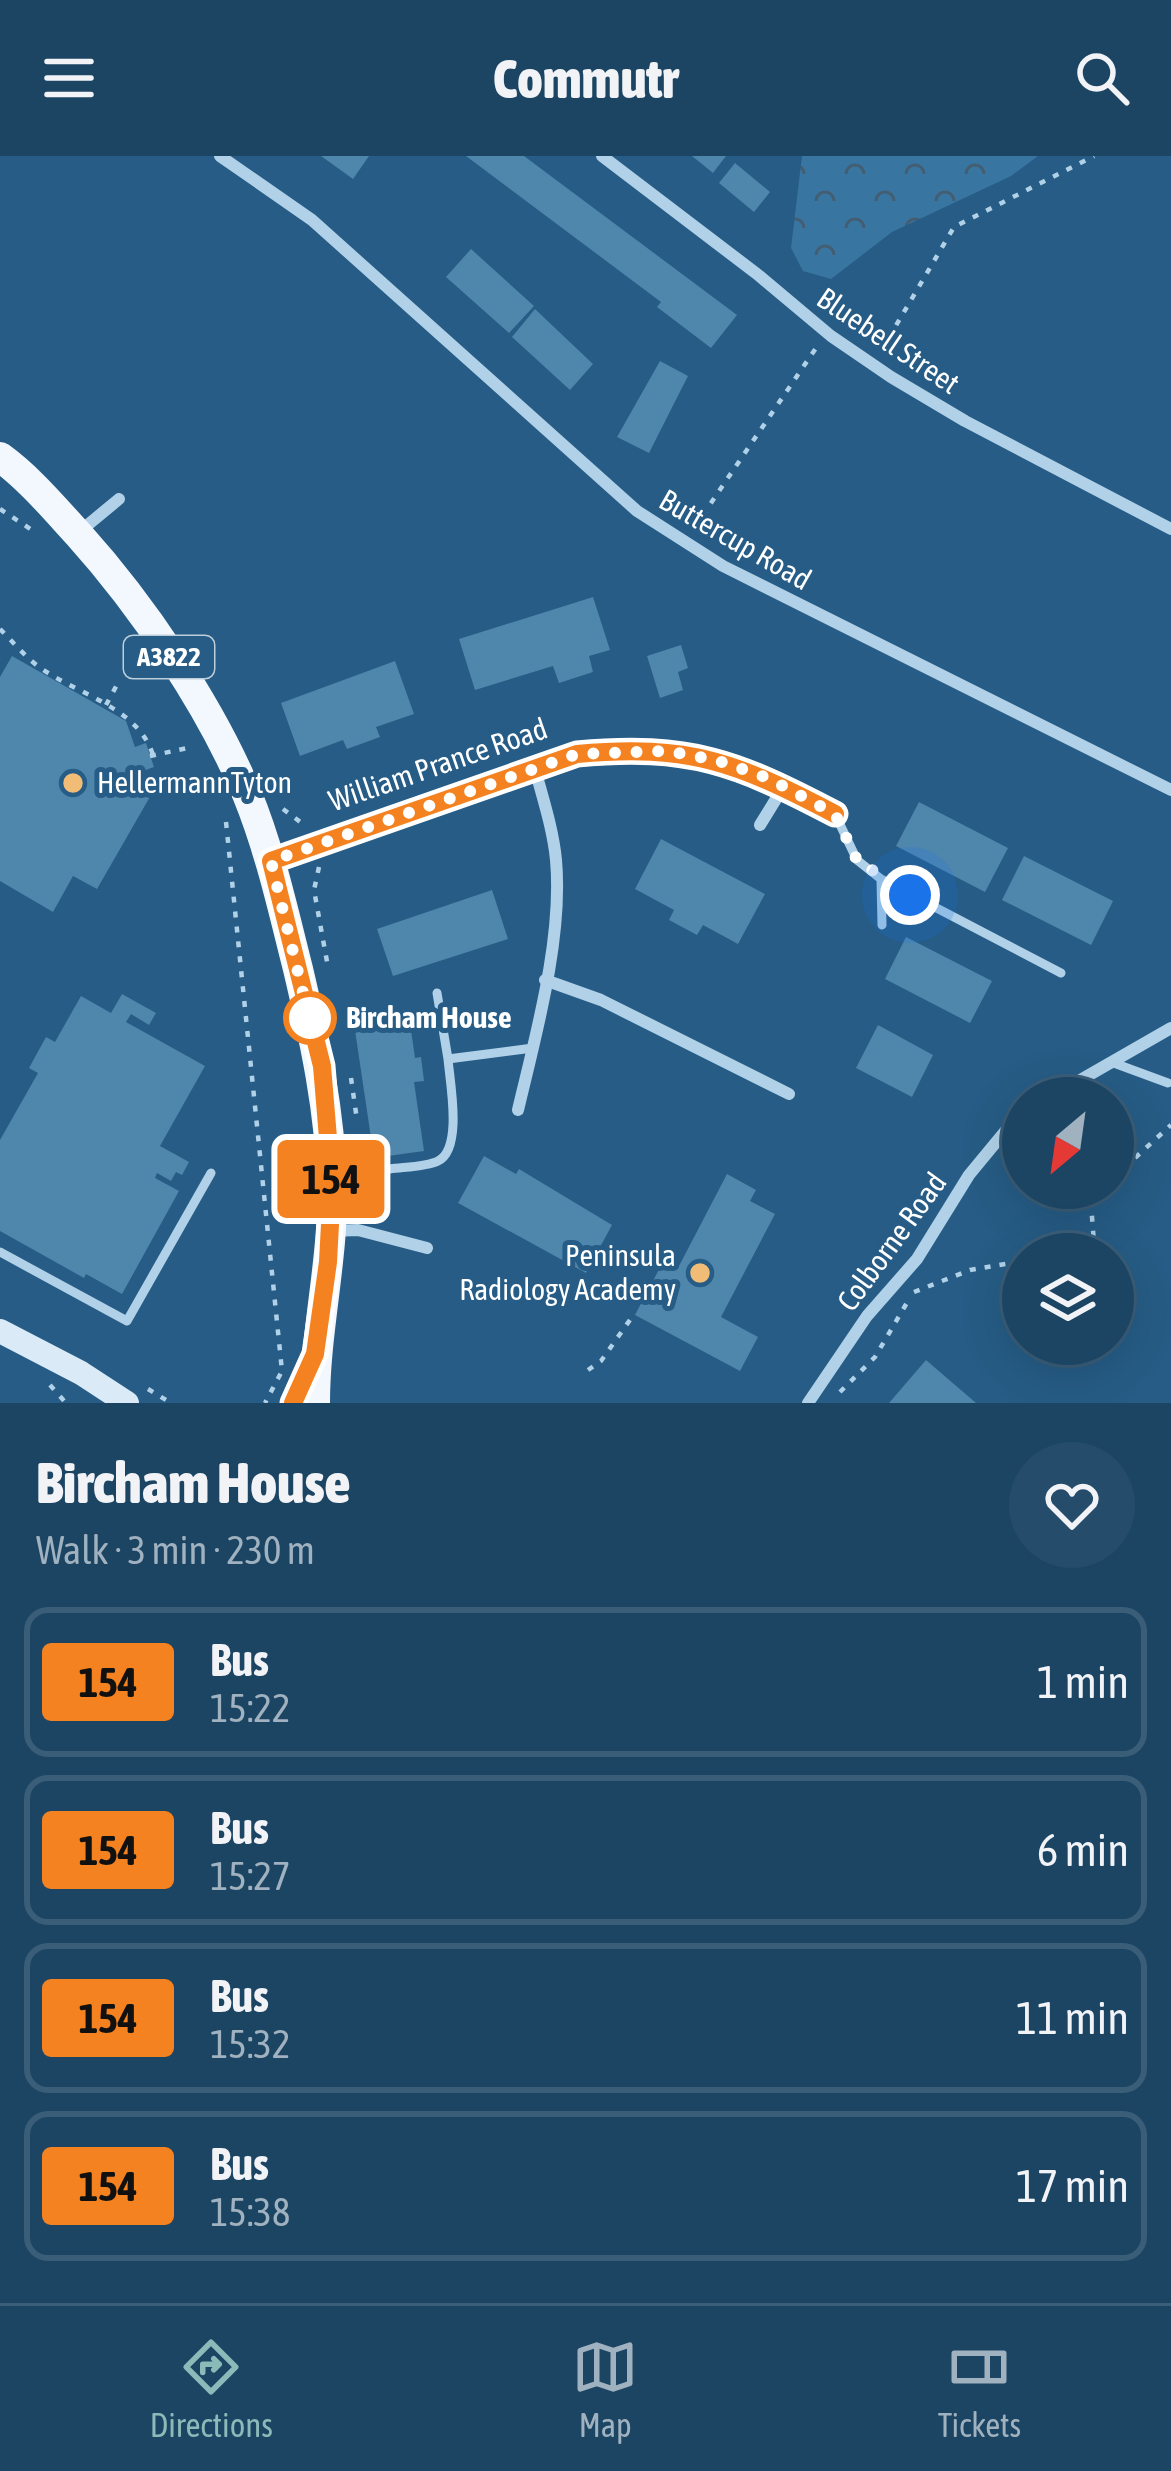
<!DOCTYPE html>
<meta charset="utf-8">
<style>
:root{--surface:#1c4564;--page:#254c6a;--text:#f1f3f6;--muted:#a0b1bf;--line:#3a5d78;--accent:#8bbbb9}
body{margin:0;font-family:"Asap Condensed",sans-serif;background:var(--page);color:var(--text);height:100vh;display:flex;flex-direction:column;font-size:45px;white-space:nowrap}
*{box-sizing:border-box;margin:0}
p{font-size:39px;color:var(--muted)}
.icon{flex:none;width:66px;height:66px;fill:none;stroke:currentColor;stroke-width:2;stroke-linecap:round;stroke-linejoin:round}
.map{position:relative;height:1247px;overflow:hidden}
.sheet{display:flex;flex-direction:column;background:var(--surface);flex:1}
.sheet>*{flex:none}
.badge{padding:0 24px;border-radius:9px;font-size:42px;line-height:78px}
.needle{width:78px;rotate:209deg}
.fabs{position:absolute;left:1002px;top:921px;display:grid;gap:24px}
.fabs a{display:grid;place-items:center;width:132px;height:132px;border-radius:50%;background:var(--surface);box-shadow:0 12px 48px #0002,0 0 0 3px var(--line);font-size:60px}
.you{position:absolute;width:60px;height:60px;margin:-30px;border:9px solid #fff;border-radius:50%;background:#1a73e8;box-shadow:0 0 0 18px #1a73e833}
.map>.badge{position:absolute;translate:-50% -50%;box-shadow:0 0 0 6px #fff}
.round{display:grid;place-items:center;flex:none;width:126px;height:126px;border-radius:63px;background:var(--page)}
.head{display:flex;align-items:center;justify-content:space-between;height:204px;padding:0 36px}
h1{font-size:57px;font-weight:800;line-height:90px}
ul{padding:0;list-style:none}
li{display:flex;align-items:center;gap:36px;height:150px;margin:0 24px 18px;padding:0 12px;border:6px solid var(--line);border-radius:24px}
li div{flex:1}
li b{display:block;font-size:45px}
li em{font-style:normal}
li .badge{min-width:132px;font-weight:700;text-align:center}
header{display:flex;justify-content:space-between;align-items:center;height:156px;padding:0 36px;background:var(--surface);font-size:54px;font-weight:800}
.tab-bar{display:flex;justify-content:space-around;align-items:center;height:168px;border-top:3px solid var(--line);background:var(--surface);font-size:33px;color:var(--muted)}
.tab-bar a{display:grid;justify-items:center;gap:6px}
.tab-bar .on{color:var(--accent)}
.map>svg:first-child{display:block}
.forest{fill:url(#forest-crowns)}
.building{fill:#4f86ac}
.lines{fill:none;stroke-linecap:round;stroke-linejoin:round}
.path{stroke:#b0d1e8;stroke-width:4.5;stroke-dasharray:6 9;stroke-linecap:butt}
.lane{stroke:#b0d1e8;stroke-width:9}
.street{stroke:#b0d1e8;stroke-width:12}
.secondary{stroke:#daeaf7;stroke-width:24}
.primary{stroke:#f2f8fe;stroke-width:30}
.line-casing{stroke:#fff;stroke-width:27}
.line{stroke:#f58220;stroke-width:18}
.walk{stroke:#fff;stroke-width:12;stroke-dasharray:0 21.6}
.poi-dot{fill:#f1bc75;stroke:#265c85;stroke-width:4.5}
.stop-dot{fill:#fff;stroke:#f58220;stroke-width:6}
.labels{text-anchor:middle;stroke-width:10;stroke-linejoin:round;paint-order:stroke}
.shield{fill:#265c85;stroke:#beceda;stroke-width:3}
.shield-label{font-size:27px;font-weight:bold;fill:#fff}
.street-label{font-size:30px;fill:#fff;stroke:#265c85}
.poi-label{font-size:30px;fill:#fff;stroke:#265c85;text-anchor:start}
.stop-label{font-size:30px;font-weight:bold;fill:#fff;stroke:#265c85;text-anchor:start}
</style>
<header><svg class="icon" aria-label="menu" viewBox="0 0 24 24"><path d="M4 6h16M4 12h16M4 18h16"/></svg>Commutr<svg class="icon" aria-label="search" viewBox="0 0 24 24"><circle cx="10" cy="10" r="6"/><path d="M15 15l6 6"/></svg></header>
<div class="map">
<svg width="1171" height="1247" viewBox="0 0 1171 1247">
<defs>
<pattern id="forest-crowns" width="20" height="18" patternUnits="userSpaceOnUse" patternTransform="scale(3)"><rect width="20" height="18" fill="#3875a0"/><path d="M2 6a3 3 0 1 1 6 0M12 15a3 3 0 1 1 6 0" fill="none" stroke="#435e72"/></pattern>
</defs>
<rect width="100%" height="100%" fill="#265c85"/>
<path class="forest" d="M802 0H1038L1011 20 892 76 831 123 803 115 791 92Z"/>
<path class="building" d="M321 0H369L353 23Z
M466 0H524L737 159 711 192 657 151 661 146Z
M692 0H726L713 17Z
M735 7 770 36 754 56 719 27Z
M471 93 534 150 509 177 446 121Z
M535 153 593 208 570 234 512 181Z
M660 205 688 220 649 297 617 281Z
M593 441 610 494 589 500 593 516 559 527 553 510 475 534 459 483Z
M681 489 688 512 678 516 683 534 660 542 647 500Z
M12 500 126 565 135 591 146 587 154 611 143 615 151 639 97 733 73 720 53 756 0 725V521Z
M395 505 414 558 376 571 380 581 347 593 343 584 300 600 281 547Z
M919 646 1008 692 985 736 896 690Z
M661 683 765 738 738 788 703 769 697 779 669 764 674 754 635 733Z
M1024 700 1113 745 1091 789 1002 744Z
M492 734 508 783 393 820 377 773Z
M906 781 992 825 970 867 885 823Z
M122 838 156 857 149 869 131 858 126 866 205 910 160 990 189 1006 182 1019 176 1016 171 1025 157 1017 155 1022 179 1035 122 1138 86 1118 84 1122 0 1075V984L38 917 29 912 46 881 55 886 81 840 111 857Z
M408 853 415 902 421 901 424 925 414 926 424 995 374 1002 353 861Z
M878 869 933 899 912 941 856 912Z
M484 1000 516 1018 519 1013 612 1069 586 1117 458 1047Z
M727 1018 756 1034 750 1045 775 1058 721 1161 758 1181 740 1215 635 1159 665 1102 679 1110Z
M926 1204 976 1247H889Z"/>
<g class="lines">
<path class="path" d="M881 195 954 71 1094 0
M0 353 35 376
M694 372 816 192
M0 473C14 487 27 503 42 513 80 539 138 552 153 599
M106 549 119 525
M150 600 192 591
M283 653 307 671
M226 666 282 1215 265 1247
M319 711 314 734 328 811
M351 922 357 964
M1113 1022 1171 969
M1073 1098 1094 1087 1091 1048 1104 1032
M914 1136 970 1114 1023 1105
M588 1214 601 1205 632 1161
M50 1229 66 1247
M148 1233 171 1247
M840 1236 875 1201 908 1145"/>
<path class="lane" d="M835 658 857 704 881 723 1061 817
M881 723 882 769
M437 837 448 903
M1111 906 1168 927
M390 1013C404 1011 426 1011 438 1005 463 993 450 927 448 903L533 892
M0 1096 127 1165 211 1017"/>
<path class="street" d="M220 0 312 64 637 355 723 410 1171 634
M602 0 757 118 831 180 891 221 965 265 1171 373
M78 377 119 343
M760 669 784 630
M272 705 577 599C690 588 736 606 835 658
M545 824 601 844 789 938
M1049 942 1171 872
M518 954C536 878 563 782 556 704 553 673 543 643 535 613
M331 1075 358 1074 427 1092
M808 1247 867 1160 917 1103 969 1019 1007 973 1023 961"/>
<path class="secondary" d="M0 1175 81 1217 127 1247"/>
<path class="primary" d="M0 301C29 322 54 352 78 378 142 449 210 549 247 638 270 694 283 754 298 813 315 885 330 955 332 1029 334 1102 315 1174 315 1247"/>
</g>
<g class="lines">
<g class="line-casing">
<path id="line" d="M293 1247 315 1198 328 1106 332 1030 322 910 271 705 577 598C690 588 736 606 835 658"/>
</g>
<use href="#line" class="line"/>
<path class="walk" d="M310 862 311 870 271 705 577 598 668 595 716 604 768 622 835 658 857 704 910 739"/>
</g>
<g class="poi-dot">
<circle cx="73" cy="627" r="12"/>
<circle cx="700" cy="1117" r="12"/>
</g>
<circle class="stop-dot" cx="310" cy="862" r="24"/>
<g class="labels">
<rect class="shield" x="124" y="480" width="90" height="42" rx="9"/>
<g class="shield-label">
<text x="169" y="510">A3822</text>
</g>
<g class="street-label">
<text transform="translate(888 185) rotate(34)" y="10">Bluebell Street</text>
<text transform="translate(735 384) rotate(30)" y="10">Buttercup Road</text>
<text transform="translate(438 609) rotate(-19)" y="10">William Prance Road</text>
<text transform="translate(892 1086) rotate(-54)" y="10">Colborne Road</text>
</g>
<g class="poi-label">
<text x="97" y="637">HellermannTyton</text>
<text x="676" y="1110" text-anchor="end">Peninsula<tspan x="676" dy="34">Radiology Academy</tspan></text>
</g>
<g class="stop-label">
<text x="346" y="872">Bircham House</text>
</g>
</g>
</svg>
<div class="fabs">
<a><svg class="needle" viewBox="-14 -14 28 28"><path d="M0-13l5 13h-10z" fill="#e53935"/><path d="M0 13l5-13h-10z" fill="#a0b1bf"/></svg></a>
<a><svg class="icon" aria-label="layers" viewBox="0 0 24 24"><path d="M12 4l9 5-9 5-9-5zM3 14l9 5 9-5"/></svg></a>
</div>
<div class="you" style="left:910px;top:739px"></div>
<b class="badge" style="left:331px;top:1023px;background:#f58220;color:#111">154</b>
</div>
<section class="sheet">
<div class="head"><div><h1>Bircham House</h1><p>Walk · 3 min · 230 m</p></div><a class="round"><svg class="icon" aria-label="heart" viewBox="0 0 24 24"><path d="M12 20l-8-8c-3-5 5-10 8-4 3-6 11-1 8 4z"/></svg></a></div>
<ul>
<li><span class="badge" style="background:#f58220;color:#111">154</span><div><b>Bus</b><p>15:22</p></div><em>1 min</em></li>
<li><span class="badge" style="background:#f58220;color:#111">154</span><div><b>Bus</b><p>15:27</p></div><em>6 min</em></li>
<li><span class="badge" style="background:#f58220;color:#111">154</span><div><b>Bus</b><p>15:32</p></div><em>11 min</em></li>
<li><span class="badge" style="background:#f58220;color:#111">154</span><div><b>Bus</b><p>15:38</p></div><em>17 min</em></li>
</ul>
</section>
<nav class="tab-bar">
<a class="on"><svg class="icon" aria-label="directions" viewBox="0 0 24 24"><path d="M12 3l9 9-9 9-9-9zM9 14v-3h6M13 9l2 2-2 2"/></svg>Directions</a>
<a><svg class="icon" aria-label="map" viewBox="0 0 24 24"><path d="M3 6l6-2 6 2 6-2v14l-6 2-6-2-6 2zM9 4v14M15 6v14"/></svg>Map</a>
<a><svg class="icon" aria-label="tickets" viewBox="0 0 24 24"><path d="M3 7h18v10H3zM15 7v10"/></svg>Tickets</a>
</nav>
